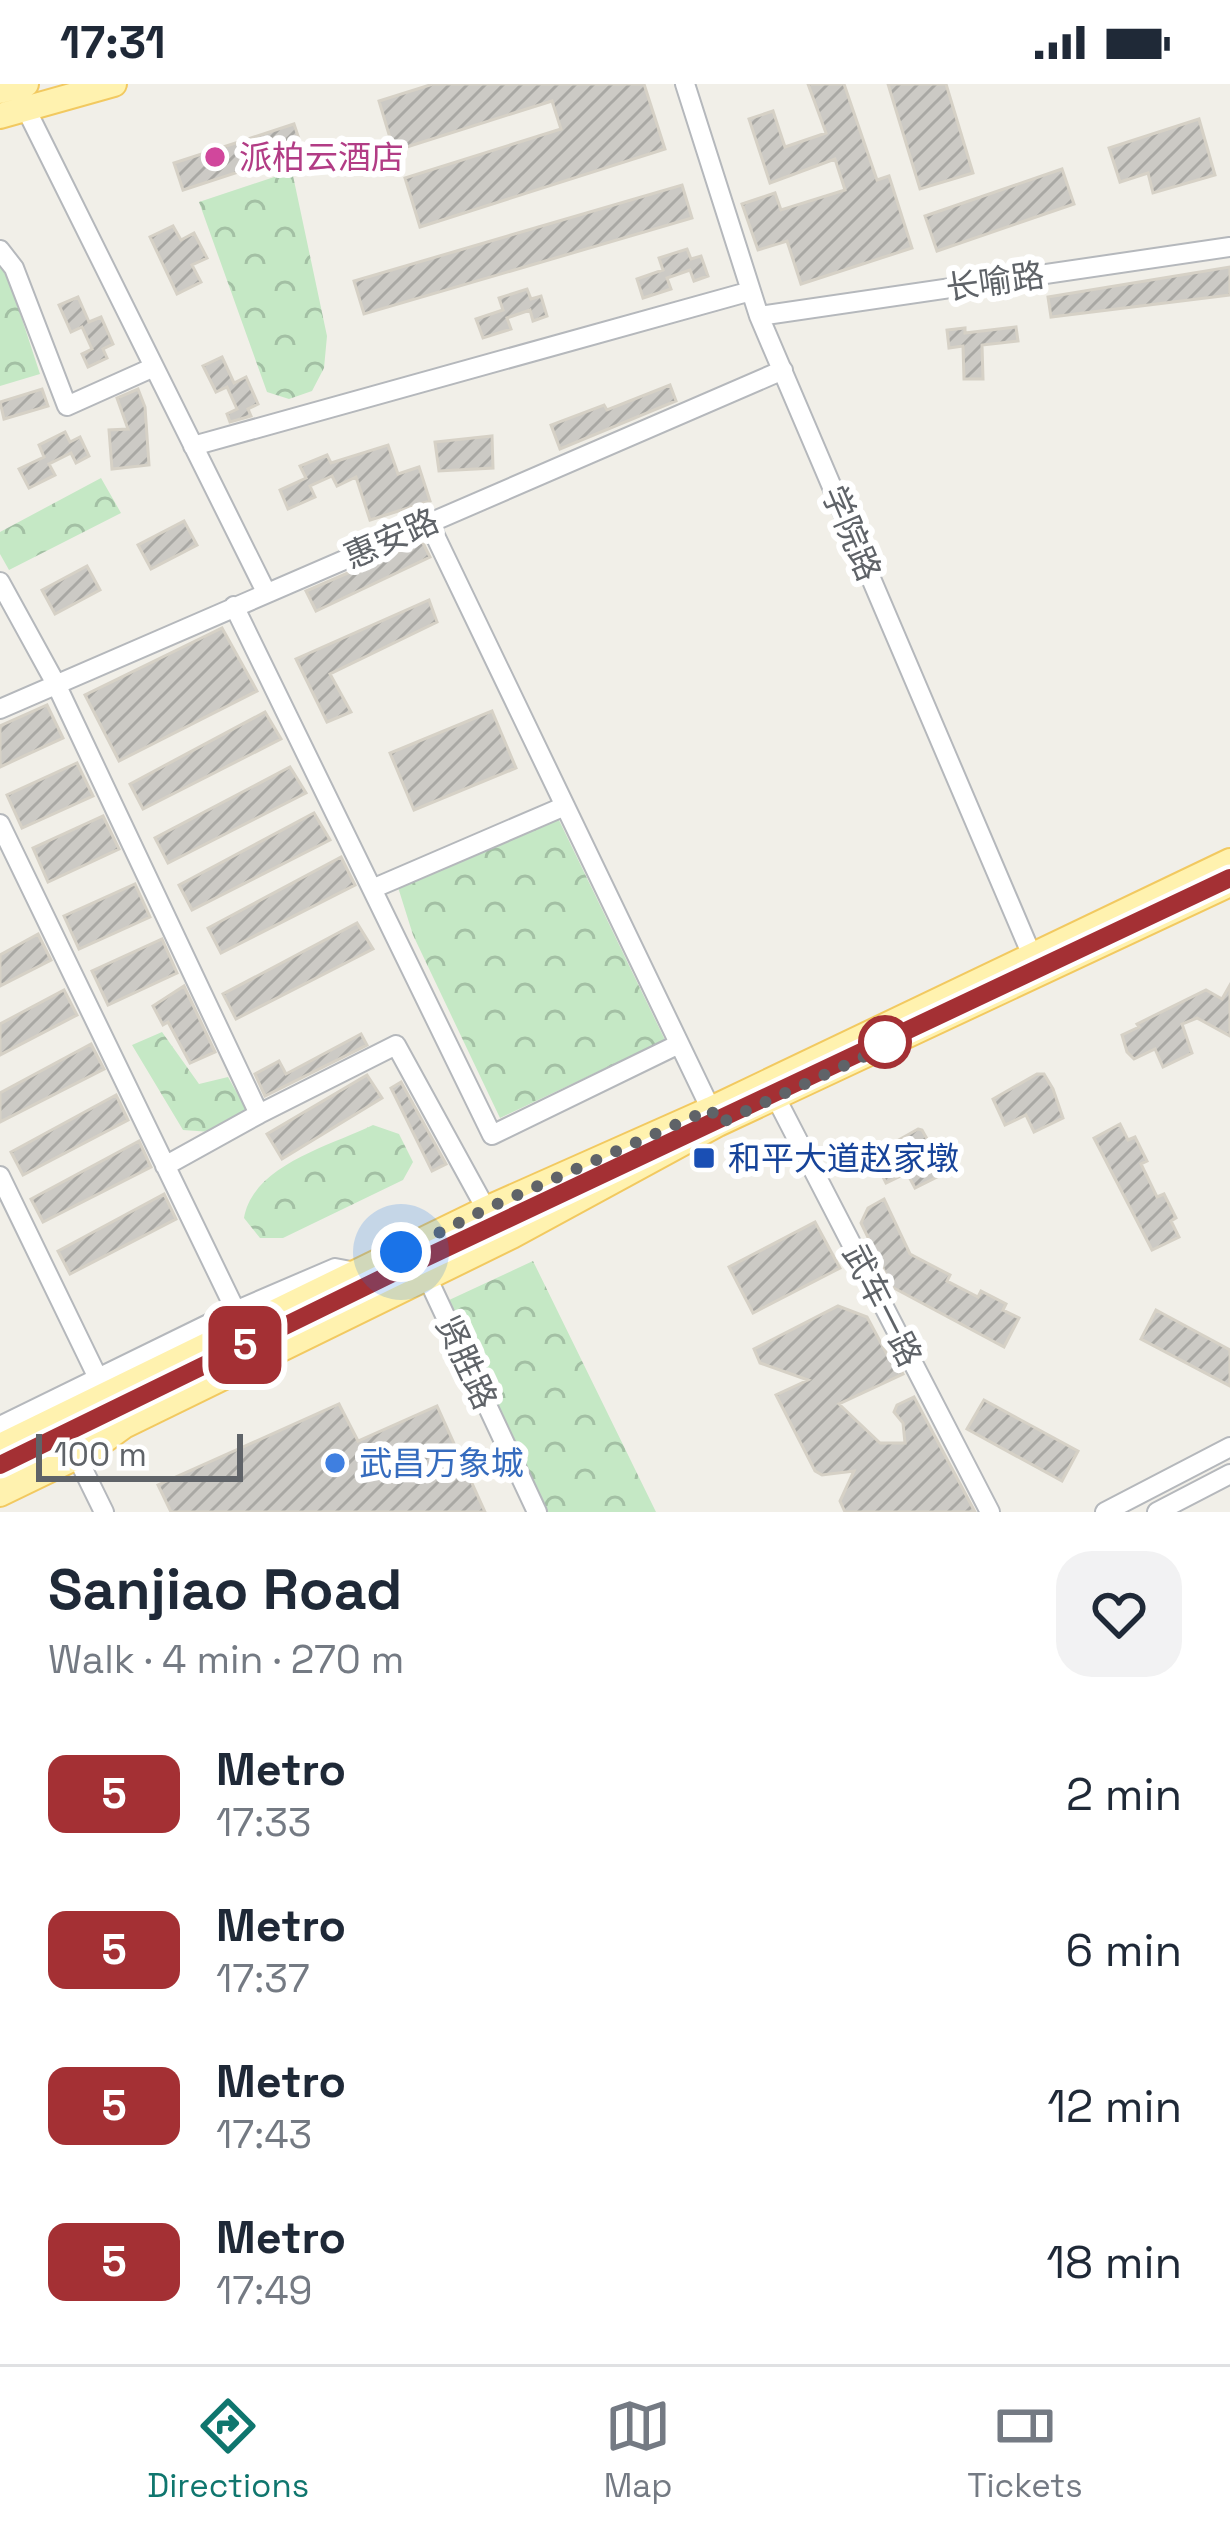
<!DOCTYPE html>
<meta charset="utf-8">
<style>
:root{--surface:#fff;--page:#f2f2f3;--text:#1f2937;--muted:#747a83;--line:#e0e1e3;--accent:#0f766e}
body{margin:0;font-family:"Space Grotesk","Noto Sans SC",sans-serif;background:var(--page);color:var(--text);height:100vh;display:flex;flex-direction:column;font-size:45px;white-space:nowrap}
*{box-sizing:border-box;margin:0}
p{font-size:39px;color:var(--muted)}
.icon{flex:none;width:66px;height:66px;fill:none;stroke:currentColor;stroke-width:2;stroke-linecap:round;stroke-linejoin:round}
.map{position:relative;height:1428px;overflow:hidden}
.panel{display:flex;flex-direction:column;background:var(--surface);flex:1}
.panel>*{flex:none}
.badge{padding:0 24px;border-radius:18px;font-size:42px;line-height:78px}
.scale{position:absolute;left:36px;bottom:30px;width:207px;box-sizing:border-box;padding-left:12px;border:6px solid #5f6368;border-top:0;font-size:33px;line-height:42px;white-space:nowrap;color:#5f6368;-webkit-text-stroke:9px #fff;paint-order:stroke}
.you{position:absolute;width:60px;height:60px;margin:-30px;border:9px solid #fff;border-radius:50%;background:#1a73e8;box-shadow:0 0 0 18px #1a73e833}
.map>.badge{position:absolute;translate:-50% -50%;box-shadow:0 0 0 6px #fff}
.round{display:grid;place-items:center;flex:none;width:126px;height:126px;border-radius:36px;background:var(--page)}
.summary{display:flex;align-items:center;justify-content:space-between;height:204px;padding:0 48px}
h1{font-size:57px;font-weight:700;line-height:90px}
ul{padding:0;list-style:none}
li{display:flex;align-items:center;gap:36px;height:156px;padding:0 48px}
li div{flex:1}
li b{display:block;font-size:45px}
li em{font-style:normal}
li .badge{min-width:132px;font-weight:700;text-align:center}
.status{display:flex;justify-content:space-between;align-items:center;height:84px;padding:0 60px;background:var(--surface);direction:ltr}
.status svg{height:33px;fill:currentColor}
.tabs{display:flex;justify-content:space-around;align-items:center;height:168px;border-top:3px solid var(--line);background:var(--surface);font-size:33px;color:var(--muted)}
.tabs a{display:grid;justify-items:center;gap:6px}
.tabs .on{color:var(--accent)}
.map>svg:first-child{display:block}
.forest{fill:url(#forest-crowns)}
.building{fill:url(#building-hatch);stroke:#d6d1c6;stroke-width:3}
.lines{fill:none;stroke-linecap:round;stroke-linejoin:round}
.minor-casing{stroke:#b5b8bc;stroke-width:22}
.major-casing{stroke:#f2c960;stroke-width:28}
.minor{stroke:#fff;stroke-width:18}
.major{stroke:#fff2af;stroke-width:24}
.line-casing{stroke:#fff;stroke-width:27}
.line{stroke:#a43034;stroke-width:18}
.walk{stroke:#5f6368;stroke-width:12;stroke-dasharray:0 21.6}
.hotel-dot{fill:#d1479c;stroke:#fff;stroke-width:4.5}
.stop-dot{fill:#fff;stroke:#a43034;stroke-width:6}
.transit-dot{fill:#1a4fb4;stroke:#fff;stroke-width:4.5}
.shop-dot{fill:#3f7fe0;stroke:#fff;stroke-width:4.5}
.labels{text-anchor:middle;stroke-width:12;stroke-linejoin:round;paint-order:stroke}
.hotel-label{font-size:33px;fill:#b23c85;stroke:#fff;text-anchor:start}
.street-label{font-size:33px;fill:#5f6368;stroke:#fff}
.transit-label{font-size:33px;fill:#164399;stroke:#fff;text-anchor:start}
.shop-label{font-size:33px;fill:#366cbe;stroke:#fff;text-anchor:start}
</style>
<div class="status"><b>17:31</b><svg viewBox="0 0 49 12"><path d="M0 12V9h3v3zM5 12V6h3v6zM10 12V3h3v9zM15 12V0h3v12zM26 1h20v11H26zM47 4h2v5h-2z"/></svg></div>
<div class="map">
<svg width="1230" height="1428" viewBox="0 0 1230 1428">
<defs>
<pattern id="forest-crowns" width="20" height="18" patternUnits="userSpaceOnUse" patternTransform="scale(3)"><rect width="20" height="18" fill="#c5e8c5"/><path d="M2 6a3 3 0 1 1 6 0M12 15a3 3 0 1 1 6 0" fill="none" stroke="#a3c0a4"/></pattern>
<pattern id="building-hatch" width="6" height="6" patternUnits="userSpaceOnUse" patternTransform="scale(3)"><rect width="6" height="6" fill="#cccac5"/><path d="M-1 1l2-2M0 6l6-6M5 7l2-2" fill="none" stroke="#a9a8a4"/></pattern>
</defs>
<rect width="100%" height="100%" fill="#f1efe8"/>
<path class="forest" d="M292 87 327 252 324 284 312 307 289 315 267 308 199 118Z
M2 174 40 290 0 302V175Z
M101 394 121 429 9 486 0 470V448Z
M557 732 665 956 500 1034 413 851 397 800Z
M162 948 199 1000 228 993 246 1025 211 1048 183 1046 132 961Z
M373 1041 399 1050 413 1078 403 1096 283 1154H260L244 1134C253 1081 330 1062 373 1041Z
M533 1177 656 1428H548L447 1217Z"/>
<path class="building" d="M433 0H644L665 65 420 143 405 94 561 45 552 17 394 67 379 17Z
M808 0H844L877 96 889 92 912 164 801 200 787 157 758 166 742 120 775 109 781 126 845 106 835 75 770 99 749 35 773 27 785 63 826 49Z
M888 0H946L973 89 920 105Z
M1199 35 1215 91 1153 109 1148 89 1120 98 1109 64Z
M294 40 303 67 183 106 174 79Z
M1062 85 1074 120 937 167 925 132Z
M682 101 692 134 364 230 354 197Z
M173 142 181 156 194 149 207 174 192 181 201 198 177 210 150 153Z
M687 165 691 175 701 172 708 192 694 197 690 186 667 194 671 205 643 214 637 195 663 186 659 174Z
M1230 183V211L1051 233 1048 213Z
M527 205 531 215 541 212 547 232 533 237 530 226 507 234 511 245 483 254 476 235 503 226 499 214Z
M78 213 89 238 101 233 113 260 103 265 107 274 88 283 82 270 92 265 82 243 71 248 59 221Z
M1016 243 1018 257 982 261 983 295H964L963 262 949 264 947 246 965 244V249Z
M222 273 234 299 246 293 258 320 248 325 251 332 230 338 227 330 237 325 227 303 216 308 203 282Z
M670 301 676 317 560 365 551 341 604 321 607 326Z
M42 305 48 322 4 335 0 318Z
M138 305 145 323 149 381 112 385 109 346 128 345 117 314Z
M65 348 70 358 80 353 89 372 76 379 71 369 49 380 55 391 29 404 19 385 44 373 39 361Z
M492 352 493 384 439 387 435 358Z
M388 361 398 390 419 383 430 417 370 436 356 393 337 402 332 392 310 402 315 413 288 425 280 406 306 394 300 382 327 371 331 379Z
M184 437 197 461 151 485 138 461Z
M422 457 430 473 316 527 306 507Z
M87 482 100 506 55 530 42 506Z
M429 516 437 538 330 590 351 628 327 638 296 575Z
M222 544 257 607 119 677 85 611Z
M47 621 63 654 0 683V642Z
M492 627 516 684 414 726 390 669Z
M265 628 281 655 143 725 130 700Z
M77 679 93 712 22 744 7 711Z
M290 683 306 709 168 779 155 754Z
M314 729 330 756 192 826 179 801Z
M103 732 119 765 48 798 33 764Z
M341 773 355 801 221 869 208 844Z
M135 800 150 833 79 865 64 832Z
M357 839 373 865 236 935 223 910Z
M38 850 51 876 0 902V871Z
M162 855 177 889 108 921 92 887Z
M1230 901V952L1197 934 1182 940 1192 969 1163 983 1155 965 1134 975 1127 968 1122 951 1139 943 1137 940 1206 906 1222 915Z
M184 902 215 968 190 979 168 938 163 941 153 922Z
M64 906 77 931 0 971V940Z
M361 950 367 961 265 1012 255 990 279 977 286 990Z
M91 960 104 985 0 1038V1009Z
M1037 990H1044L1053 1005 1063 1034 1034 1048 1026 1031 1005 1041 993 1015Z
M367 991 382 1014 282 1075 267 1050Z
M401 998 446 1080 432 1087 391 1004Z
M116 1011 128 1036 23 1091 11 1068Z
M1120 1040 1128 1056 1135 1053 1147 1077 1141 1080 1157 1113 1164 1110 1176 1134 1171 1137 1179 1153 1152 1166 1094 1054Z
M918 1045 922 1046 931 1062 933 1061 943 1090 915 1104 907 1089 886 1099 872 1071Z
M139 1057 151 1083 43 1138 31 1115Z
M164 1110 176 1135 70 1190 58 1167Z
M884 1115 910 1170 950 1191 947 1197 978 1213 981 1207 1006 1220 1003 1226 1019 1234 1004 1263 892 1203 861 1139 868 1124Z
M815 1138 840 1184 753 1229 729 1183Z
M838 1222 867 1233 889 1274 894 1272 903 1290 839 1320 880 1359H905L903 1339 894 1328 897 1321 914 1313 975 1428H845L840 1417 854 1387 822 1391 815 1387 776 1311 808 1296 760 1279 754 1265Z
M1156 1226 1230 1266V1302L1141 1255Z
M984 1316 1078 1367 1062 1397 967 1345Z
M339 1320 358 1357 437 1322 485 1428H171L158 1401Z"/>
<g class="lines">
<g class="minor-casing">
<path id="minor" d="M685 0 759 232 1036 881
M26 25 266 508
M0 166 14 184 67 322 154 283
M759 232 1230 163
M193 362 751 207
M428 437 716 1036
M0 498 56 600 259 1030 165 1082
M234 522 492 1051 679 960
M0 625 783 286
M0 740 245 1246
M372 805 565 722
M776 1014 990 1428
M259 1030 396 961 486 1125
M0 1092 98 1294
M427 1193 537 1428
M0 1342 235 1227 335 1184 356 1188
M77 1373 104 1428
M1105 1428 1230 1363
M1157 1428 1230 1390"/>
</g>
<g class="major-casing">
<path id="major" d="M0 7 26 0
M0 32 114 0
M0 1362 486 1125 711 1025 1230 777
M0 1388 53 1362 104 1347
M0 1410 91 1366 124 1342 512 1152 718 1040 1230 800"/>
</g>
<use href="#minor" class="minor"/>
<use href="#major" class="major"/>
</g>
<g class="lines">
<g class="line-casing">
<path id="line" d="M0 1381 391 1190 1230 794"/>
</g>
<use href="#line" class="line"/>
<path class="walk" d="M401 1168 486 1125 711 1025 718 1040 889 961 885 958"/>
</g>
<circle class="hotel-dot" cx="215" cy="73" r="12"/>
<circle class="stop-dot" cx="885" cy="958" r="24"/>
<rect class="transit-dot" x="692" y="1062" width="24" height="24" rx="6"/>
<circle class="shop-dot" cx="335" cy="1379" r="12"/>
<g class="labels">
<g class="hotel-label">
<text x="239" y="85">派柏云酒店</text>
</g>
<g class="street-label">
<text transform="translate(995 197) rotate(-8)" y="12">长喻路</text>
<text transform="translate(852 449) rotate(67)" y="12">学院路</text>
<text transform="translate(391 454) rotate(-24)" y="12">惠安路</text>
<text transform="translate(883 1221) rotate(63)" y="12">武车一路</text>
<text transform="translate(467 1278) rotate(65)" y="12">贤胜路</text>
</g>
<g class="transit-label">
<text x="728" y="1086">和平大道赵家墩</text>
</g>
<g class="shop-label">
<text x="359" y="1391">武昌万象城</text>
</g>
</g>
</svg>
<div class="scale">100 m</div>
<div class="you" style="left:401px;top:1168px"></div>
<b class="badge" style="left:245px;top:1261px;background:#a43034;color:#fff">5</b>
</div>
<section class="panel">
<div class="summary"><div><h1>Sanjiao Road</h1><p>Walk · 4 min · 270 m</p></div><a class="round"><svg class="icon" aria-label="heart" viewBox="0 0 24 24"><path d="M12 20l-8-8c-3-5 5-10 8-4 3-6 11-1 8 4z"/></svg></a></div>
<ul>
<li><span class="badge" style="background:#a43034;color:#fff">5</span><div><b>Metro</b><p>17:33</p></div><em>2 min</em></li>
<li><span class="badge" style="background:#a43034;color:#fff">5</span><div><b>Metro</b><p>17:37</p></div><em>6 min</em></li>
<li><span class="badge" style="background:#a43034;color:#fff">5</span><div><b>Metro</b><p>17:43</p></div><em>12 min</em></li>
<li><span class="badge" style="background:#a43034;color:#fff">5</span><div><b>Metro</b><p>17:49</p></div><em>18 min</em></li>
</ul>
</section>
<nav class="tabs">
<a class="on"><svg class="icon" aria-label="directions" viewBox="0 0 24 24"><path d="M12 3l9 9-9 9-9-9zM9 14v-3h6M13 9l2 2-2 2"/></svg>Directions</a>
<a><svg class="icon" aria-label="map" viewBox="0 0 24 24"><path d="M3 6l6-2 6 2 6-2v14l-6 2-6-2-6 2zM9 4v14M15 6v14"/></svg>Map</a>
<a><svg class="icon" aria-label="tickets" viewBox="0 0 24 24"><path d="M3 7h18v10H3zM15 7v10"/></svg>Tickets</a>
</nav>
